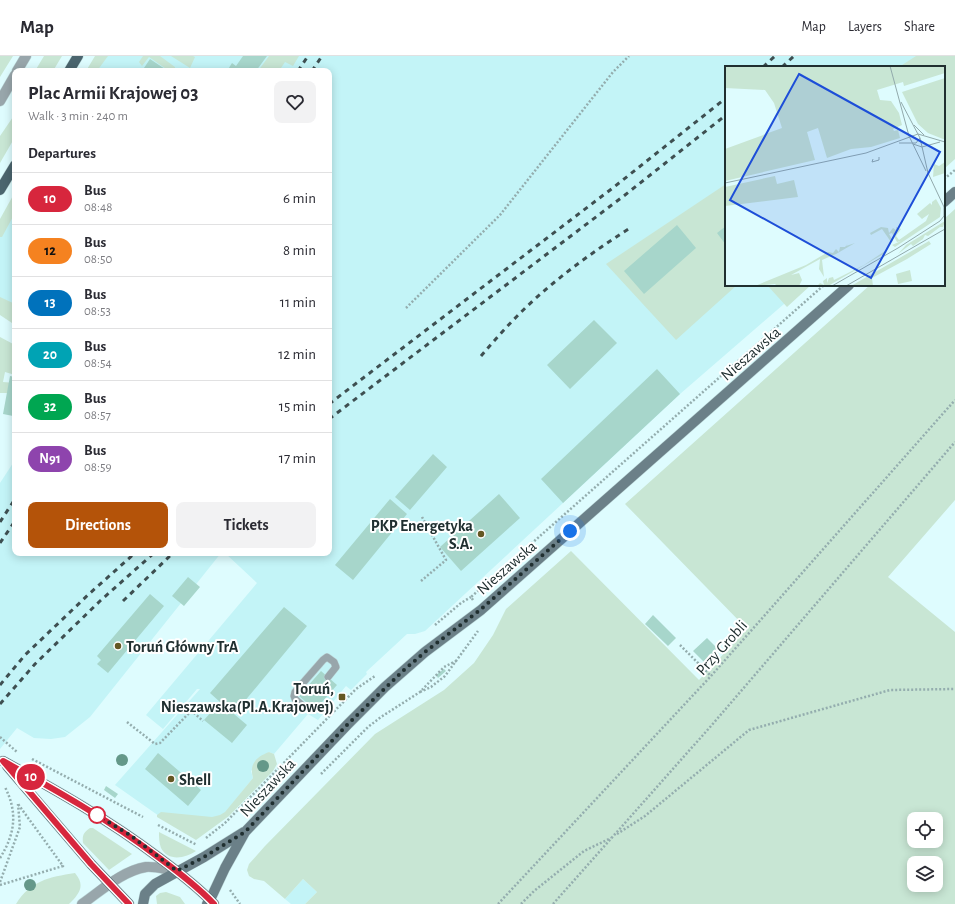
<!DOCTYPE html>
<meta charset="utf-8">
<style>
:root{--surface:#fff;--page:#f2f2f3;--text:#2b2b33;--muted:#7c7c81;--line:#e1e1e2;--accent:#b45309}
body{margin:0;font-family:"Alegreya Sans",sans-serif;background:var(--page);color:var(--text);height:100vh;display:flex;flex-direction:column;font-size:15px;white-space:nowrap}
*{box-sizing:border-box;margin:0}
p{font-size:13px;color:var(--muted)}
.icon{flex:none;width:22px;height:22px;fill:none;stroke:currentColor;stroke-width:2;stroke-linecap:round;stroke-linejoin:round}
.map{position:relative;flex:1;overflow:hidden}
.drawer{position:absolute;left:12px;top:12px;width:320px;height:488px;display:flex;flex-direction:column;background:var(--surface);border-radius:8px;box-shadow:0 2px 10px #0003}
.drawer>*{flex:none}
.badge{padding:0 8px;border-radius:13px;font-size:14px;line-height:26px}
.controls{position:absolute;left:907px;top:756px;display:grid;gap:8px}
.controls a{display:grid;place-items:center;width:36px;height:36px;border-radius:8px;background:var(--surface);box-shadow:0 2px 10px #0003;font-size:20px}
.you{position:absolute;width:20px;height:20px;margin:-10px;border:3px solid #fff;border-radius:50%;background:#1a73e8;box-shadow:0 0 0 6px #1a73e833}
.map>.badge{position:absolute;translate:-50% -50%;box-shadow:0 0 0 2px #fff}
h2{padding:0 16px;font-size:15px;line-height:36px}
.round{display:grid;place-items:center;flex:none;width:42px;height:42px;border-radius:8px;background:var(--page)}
.headline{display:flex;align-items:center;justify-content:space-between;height:68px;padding:0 16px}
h1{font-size:19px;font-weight:700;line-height:30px}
.button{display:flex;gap:8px;margin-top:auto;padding:8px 16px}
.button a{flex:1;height:46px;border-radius:8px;background:var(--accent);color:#fff;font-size:16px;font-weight:700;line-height:46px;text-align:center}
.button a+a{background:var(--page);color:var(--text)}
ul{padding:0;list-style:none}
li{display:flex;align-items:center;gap:12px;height:52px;padding:0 16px;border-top:1px solid var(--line)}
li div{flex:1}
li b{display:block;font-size:15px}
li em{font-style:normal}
li .badge{min-width:44px;font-weight:700;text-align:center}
header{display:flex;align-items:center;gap:24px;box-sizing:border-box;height:56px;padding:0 20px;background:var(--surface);border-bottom:1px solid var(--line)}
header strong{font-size:19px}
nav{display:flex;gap:22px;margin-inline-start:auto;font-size:14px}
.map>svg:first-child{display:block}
.built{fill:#c3f4f7}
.green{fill:#c8e6d4;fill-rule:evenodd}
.building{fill:#a7d6cb}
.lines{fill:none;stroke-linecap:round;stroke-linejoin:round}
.service-casing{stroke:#bcd7d9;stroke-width:8}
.tertiary-casing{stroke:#bcd7d9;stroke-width:11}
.secondary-casing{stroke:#bcd7d9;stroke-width:11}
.primary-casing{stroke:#bcd7d9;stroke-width:11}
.path{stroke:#94adae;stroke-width:2.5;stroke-dasharray:2 2;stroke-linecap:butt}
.service{stroke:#98a6ab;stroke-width:7}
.tertiary{stroke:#98a6ab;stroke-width:10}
.secondary{stroke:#6b8088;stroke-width:10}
.primary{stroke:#4b656e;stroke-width:10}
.rail{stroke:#3e4f51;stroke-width:3;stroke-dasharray:5 5;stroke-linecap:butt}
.tree{fill:#649889}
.line-casing{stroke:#fff;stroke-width:9}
.line{stroke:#d7263d;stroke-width:6}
.walk{stroke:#202f30;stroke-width:4;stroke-dasharray:0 7.2}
.poi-dot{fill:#645723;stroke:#fff;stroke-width:1.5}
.stop-dot{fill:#fff;stroke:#d7263d;stroke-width:2}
.labels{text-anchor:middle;stroke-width:4;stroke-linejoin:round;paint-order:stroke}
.street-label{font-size:16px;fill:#202f30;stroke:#fff}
.poi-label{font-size:16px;font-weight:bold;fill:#202f30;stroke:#fff;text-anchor:end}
.inset-road{fill:none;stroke:#92aaac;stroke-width:1}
.view{fill:#1d4ed8;fill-opacity:0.15;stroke:#1d4ed8;stroke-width:2}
.inset-edge{fill:none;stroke:#202f30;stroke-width:2}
</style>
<header>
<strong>Map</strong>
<nav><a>Map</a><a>Layers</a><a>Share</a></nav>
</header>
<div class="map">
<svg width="955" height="848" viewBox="0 0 955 848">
<rect width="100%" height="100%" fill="#defcfe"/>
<path class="built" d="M101 0H955L944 11H726V229H806L680 338 563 447 425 575 415 578H407L366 616 367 618 351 634 346 630 318 664 308 658 274 698 269 696 251 715 253 722 221 762 159 760 115 729 200 633H197L163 673 146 659 257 527 225 497H329V15H90Z
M15 141V254L0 246V168Z
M15 404V497H221L90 661 65 681 51 683 34 682 17 672 0 693V427Z
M303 823 317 836 305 848H291L285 843Z"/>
<path class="green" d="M0 0H13L0 21Z
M44 0H62L53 15H35Z
M95 0H108L97 15H86Z
M143 0H160L175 11V15H169L149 1 142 10 139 6Z
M171 0H193L195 1 190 12Z
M269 0H299L293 10 285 6 279 15H258Z
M916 0H955V103L944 113V11H899Z
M15 58V81L0 107V80Z
M726 128V229H737L676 284 606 208Z
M15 136V157L2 181H0V163Z
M955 153V444L888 521 955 576V848H305L317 836 303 823 285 843 264 825 254 823 249 820 247 814 249 808 265 790 375 678 444 634 474 607 493 579 506 553 571 495 699 624 747 573 625 448 870 229H944V163ZM914 763H936V785H914ZM914 807H936V829H914Z
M767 229H811L787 251Z
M0 241 15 248V269L0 259Z
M0 281 15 289V319L5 316 3 326 15 327V337H0Z
M269 696 274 698 277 708 273 715 229 760 196 784 157 761V759L161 756 212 761 220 759 225 756 253 722C249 708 256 701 269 696Z
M90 772H93L132 798 109 814 83 787C82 779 84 776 90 772Z
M159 776 196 795C186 802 168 806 161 792 159 787 159 781 159 776Z
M75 817C86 830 79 838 69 848H16C30 825 49 821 75 817Z
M166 836 180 841 185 848H157L156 840 160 837Z"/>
<path class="building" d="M243 0H267L256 15H227L232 7 236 10Z
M150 3 168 15H144L145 13 144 12Z
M677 169 696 192 644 238 624 215Z
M726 170V189L717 177Z
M594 264 617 287 570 333 547 309Z
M657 313 680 338 563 447 541 423Z
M10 320 15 321V351L13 360 3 358Z
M433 398 447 411 410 454 395 441Z
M499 438 520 462 461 515 440 491Z
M390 443 407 458 353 524 335 509Z
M188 521 200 531 184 550 172 540Z
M150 538 164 550 108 617 97 608 101 604 97 600Z
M284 551 307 570 234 658 247 669 232 687 204 664 220 646 210 637Z
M653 559 676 582 668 590 645 568Z
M707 582 718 593 704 606 693 595Z
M444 613 446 615 438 622 436 619Z
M321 615 337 629 315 654 299 640Z
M158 697 201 734 188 750 145 713Z
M106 730 118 738 115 742 104 734Z"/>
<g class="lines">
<g class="service-casing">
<path id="service" d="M303 650 295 643 294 640 295 636 323 604 327 601 334 606 336 611 328 621"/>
</g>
<g class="tertiary-casing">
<path id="tertiary" d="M17 15 26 0
M0 45 15 19
M82 848C102 834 122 815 146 811 155 810 168 814 177 815"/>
</g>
<g class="secondary-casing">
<path id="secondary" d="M944 146 955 136
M143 848 145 838 155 828 204 801 244 776
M207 848 210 844 225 812 245 776 348 668 385 631 425 596 481 554 849 229"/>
</g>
<g class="primary-casing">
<path id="primary" d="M69 15 78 0
M0 134 15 109
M3 705C56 734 109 764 158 801 177 815 197 830 214 848
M7 710 91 808 129 848"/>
</g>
<path class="path" d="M944 123 955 114
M406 252 500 159 613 16 629 0
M421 525 446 504 422 461
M473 544 471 541 824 229
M435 569 461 547 471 541
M680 589 711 620
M420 636 431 631 445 620 478 575
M127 666 155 688 160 687 190 656H193L203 665
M0 681 17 696
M32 703 143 761
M321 718 368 671 381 661 420 636 444 611 456 605
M158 769 197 789
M617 778 645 760 749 674 890 634 955 633
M206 782 225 767 356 633 375 620
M0 802C15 778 18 757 5 731
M0 826 20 771 18 748
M0 829 63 810 18 748
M230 834 240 848
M498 848 711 620 955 344
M521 848 534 835 584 795 611 782
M553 848 711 670 955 386"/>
<use href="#service" class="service"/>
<use href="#tertiary" class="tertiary"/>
<use href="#secondary" class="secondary"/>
<use href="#primary" class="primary"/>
<path class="rail" d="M763 11 775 0
M782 11 794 0
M298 15 308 0
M312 15 322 0
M481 300C498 280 516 260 536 242 565 216 597 193 630 172
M329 348 614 131 726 42
M329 363 625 139 726 59
M0 466 15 443
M0 487 15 465
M123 545 173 497
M0 629 25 599 89 538 135 497
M0 648 35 608 100 545 154 497"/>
</g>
<g class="tree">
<circle cx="122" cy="704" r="6"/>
<circle cx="263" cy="710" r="6"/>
<circle cx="30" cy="829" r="6"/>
</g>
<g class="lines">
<g class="line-casing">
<path id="line" d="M129 848 91 808 3 705C56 734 109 764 158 801 177 815 197 830 214 848"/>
</g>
<use href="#line" class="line"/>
<path class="walk" d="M97 759 130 779 177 815 204 801 245 776 348 668 404 614 425 596 480 554 570 475"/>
</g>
<g class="poi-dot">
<circle cx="481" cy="478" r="4"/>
<circle cx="118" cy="590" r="4"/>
<rect x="338" y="637" width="8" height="8" rx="2"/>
<circle cx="171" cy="723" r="4"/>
</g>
<circle class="stop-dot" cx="97" cy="759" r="8"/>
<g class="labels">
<g class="street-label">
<text transform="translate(750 297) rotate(-41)" y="6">Nieszawska</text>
<text transform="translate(506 511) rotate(-41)" y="6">Nieszawska</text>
<text transform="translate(721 591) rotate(-48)" y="6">Przy Grobli</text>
<text transform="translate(267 731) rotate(-47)" y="6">Nieszawska</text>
</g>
<g class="poi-label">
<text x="473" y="475">PKP Energetyka<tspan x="473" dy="18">S.A.</tspan></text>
<text x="126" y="596" text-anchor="start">Toruń Główny TrA</text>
<text x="334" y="638">Toruń,<tspan x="334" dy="18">Nieszawska(Pl.A.Krajowej)</tspan></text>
<text x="179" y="729" text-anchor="start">Shell</text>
</g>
</g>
<g transform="translate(725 10)">
<rect width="220" height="220" fill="#defcfe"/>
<path d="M0 0H220V7L179 20 178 16 152 24 155 34 166 35 174 47 177 59 168 63 169 65 173 64 175 72 146 81 126 83 102 92 93 62 82 66 90 94 0 115V83L57 62 49 37 40 24 0 22ZM220 12V73H218L203 67 193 58 177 26ZM220 96V107L208 111 209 98 214 100ZM50 110 52 118 69 114 73 131 0 140V121ZM211 133 216 142 215 151 170 181 167 179 176 175 172 176 167 167 164 168 168 175 166 176 157 163 146 169 145 167 156 161 163 162 164 167 168 162 171 164V161L176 163 171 170 174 174 201 155 204 148 197 153 192 148 205 137 207 139V136ZM220 155 218 161H215L203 170 200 169 198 173 188 180 186 178 173 188 181 179ZM204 175 206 178 182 193 147 212 148 220H126ZM123 177 121 180 130 177 111 188 97 194 99 211 94 203 95 193 66 209 74 207 77 214 74 220H52L50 218 30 220 81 199 103 186 108 187 111 183 114 186 115 181H120ZM160 185 162 186 103 220H92L95 217 99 219 98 215 102 212V217L104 212 108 211 109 214 139 199ZM185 204 187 215 173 218 171 208Z" fill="#c8e6d4"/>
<path class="inset-road" d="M165 0 184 70 201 105M189 59 199 69M193 68 220 76M174 77H191L195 72M188 78 197 81 215 76M148 93 147 96 154 94V91M0 117 141 87 193 68M107 220 173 182 215 155 219 150V141L203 107 195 72 176 36M121 220 220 163"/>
<path class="view" d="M74 8 215 86 146 212 5 134Z"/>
<rect width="220" height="220" class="inset-edge"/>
</g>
</svg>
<div class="controls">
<a><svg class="icon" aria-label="locate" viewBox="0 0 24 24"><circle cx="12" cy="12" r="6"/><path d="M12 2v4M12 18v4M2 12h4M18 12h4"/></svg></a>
<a><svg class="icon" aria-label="layers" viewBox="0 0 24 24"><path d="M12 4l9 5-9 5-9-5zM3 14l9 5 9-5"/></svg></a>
</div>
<div class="you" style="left:570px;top:475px"></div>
<b class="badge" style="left:31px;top:721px;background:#d7263d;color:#fff">10</b>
<section class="drawer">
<div class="headline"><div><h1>Plac Armii Krajowej 03</h1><p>Walk · 3 min · 240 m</p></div><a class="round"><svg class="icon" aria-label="heart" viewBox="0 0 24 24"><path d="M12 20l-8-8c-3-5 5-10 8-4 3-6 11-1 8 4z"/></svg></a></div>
<h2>Departures</h2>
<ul>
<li><span class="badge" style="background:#d7263d;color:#fff">10</span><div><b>Bus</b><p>08:48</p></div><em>6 min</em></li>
<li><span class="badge" style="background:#f58220;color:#111">12</span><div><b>Bus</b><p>08:50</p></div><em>8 min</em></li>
<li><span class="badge" style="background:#0072bc;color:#fff">13</span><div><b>Bus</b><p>08:53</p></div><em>11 min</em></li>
<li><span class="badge" style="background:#00a3b4;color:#fff">20</span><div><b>Bus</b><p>08:54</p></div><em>12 min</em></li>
<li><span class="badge" style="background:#00a651;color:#fff">32</span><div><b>Bus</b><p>08:57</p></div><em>15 min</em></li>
<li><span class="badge" style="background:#8e44ad;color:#fff">N91</span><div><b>Bus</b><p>08:59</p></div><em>17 min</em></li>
</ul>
<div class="button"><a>Directions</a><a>Tickets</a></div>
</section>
</div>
